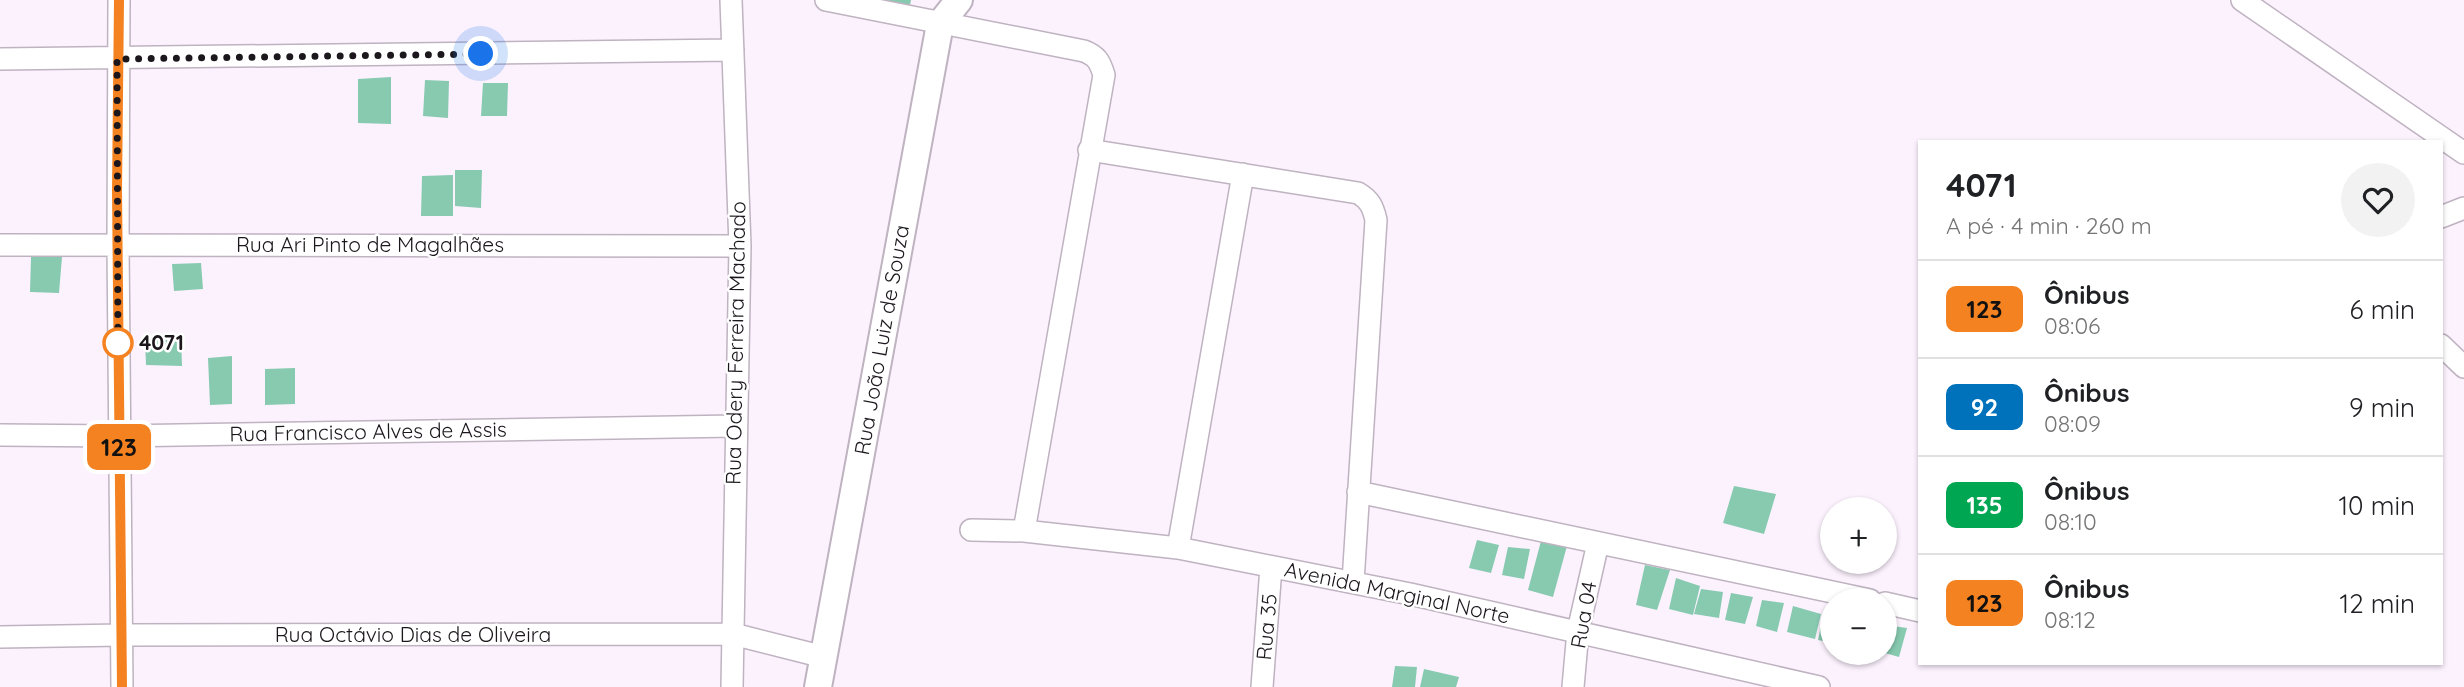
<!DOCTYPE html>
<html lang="pt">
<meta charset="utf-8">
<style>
:root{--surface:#fff;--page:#f2f2f2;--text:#202124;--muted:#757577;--line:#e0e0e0}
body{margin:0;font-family:Quicksand,sans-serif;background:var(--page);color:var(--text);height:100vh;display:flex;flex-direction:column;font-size:26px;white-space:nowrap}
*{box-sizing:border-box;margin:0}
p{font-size:23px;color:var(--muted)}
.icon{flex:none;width:38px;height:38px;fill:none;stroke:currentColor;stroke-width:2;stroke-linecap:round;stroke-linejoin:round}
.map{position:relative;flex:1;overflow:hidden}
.sheet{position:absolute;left:1918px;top:140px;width:525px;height:525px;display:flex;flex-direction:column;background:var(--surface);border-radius:0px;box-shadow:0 2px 5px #0004}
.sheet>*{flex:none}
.badge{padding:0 14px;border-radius:10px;font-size:24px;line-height:46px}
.controls{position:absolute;left:1820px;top:497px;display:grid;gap:14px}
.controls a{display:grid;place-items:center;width:77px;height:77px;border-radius:50%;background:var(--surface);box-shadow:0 2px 5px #0004;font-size:35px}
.you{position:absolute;width:35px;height:35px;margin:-18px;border:5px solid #fff;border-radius:50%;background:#1a73e8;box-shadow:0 0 0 10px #1a73e833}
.map>.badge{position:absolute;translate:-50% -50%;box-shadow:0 0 0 4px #fff}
.round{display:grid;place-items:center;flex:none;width:74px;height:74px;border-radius:37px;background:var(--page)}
.overview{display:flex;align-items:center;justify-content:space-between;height:119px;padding:0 28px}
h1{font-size:33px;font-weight:700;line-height:52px}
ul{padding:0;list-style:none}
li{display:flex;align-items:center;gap:21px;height:98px;padding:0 28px;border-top:2px solid var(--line)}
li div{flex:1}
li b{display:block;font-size:26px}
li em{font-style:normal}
li .badge{min-width:77px;font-weight:700;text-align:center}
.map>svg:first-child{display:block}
.building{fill:#87cab0}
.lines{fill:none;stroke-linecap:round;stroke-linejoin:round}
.minor-casing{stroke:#bfb2c1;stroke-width:24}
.tertiary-casing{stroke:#bfb2c1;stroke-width:30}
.minor{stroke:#fff;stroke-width:21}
.tertiary{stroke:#fff;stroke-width:26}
.line-casing{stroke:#fff;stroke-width:16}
.line{stroke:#f58220;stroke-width:10}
.walk{stroke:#1b171c;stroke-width:7;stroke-dasharray:0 12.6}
.stop-dot{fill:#fff;stroke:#f58220;stroke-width:3.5}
.labels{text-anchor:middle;stroke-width:5;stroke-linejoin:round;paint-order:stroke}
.street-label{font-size:21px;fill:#1b171c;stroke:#fff}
.stop-label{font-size:21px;font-weight:bold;fill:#1b171c;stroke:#fff;text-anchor:start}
</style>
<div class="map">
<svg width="2464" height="687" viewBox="0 0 2464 687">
<rect width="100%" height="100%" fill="#fcf2fe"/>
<path class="building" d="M886 0H911L910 5Z
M391 77V124L358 123V79Z
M425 80 449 81 448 118 423 116Z
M483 83H508L507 116H481Z
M455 170H482L481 208 455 206Z
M453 175V216H421L422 176Z
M31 257H62L59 293 30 292Z
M201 263 203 289 174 291 172 264Z
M181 336 182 366 146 365 145 338Z
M232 356V404L210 405 208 358Z
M295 368V404L265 405V369Z
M1734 486 1776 494 1764 534 1723 523Z
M1477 540 1499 545 1491 573 1469 568Z
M1541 541 1567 546 1553 597 1528 590Z
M1508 547 1530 549 1524 579 1502 575Z
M1645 565 1670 570 1657 610 1636 605Z
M1676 578 1700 586 1693 615 1669 609Z
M1701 589 1723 592 1719 618 1694 614Z
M1731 593 1753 597 1745 624 1725 620Z
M1762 600 1784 603 1777 632 1756 626Z
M1793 606 1821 614 1815 639 1787 632Z
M1824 612 1832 614V643L1818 640Z
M1885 625 1907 628 1899 657 1885 653Z
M1395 666 1417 667 1415 687H1392Z
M1424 669 1459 677 1456 687H1420Z"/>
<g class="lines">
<g class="minor-casing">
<path id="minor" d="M119 0 118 244 122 687
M731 0 740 246 732 687
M826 0 1084 51C1097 56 1100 62 1104 75L1024 531
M2242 0 2464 153
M0 59 733 50
M1089 150 1358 193C1370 200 1373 207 1376 220L1353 582
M2441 217 2464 208
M0 245 740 246
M2441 345 2464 367
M0 435 119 436 735 426
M1358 492 1870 600
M971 530 1024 531 1178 548 1410 594 1819 687
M1178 548 1243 174
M1885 603 1920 611
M0 637 122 635 733 634 824 657
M1262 687 1271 567
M1573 687 1578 631 1598 543"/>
</g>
<g class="tertiary-casing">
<path id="tertiary" d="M818 687 940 24 959 0"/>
</g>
<use href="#minor" class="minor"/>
<use href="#tertiary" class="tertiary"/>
</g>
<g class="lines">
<g class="line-casing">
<path id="line" d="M119 0 117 191 122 687"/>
</g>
<use href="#line" class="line"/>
<path class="walk" d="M118 343V354L117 59 481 54"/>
</g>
<circle class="stop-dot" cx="118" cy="343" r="14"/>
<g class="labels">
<g class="street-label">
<text x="370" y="252">Rua Ari Pinto de Magalhães</text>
<text transform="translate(882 340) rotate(-80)" y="7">Rua João Luiz de Souza</text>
<text transform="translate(736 343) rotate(-89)" y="7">Rua Odery Ferreira Machado</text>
<text transform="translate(368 432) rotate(-1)" y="7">Rua Francisco Alves de Assis</text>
<text transform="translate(1397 593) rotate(12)" y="7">Avenida Marginal Norte</text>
<text transform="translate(1584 615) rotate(-80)" y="7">Rua 04</text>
<text transform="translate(1267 627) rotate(-85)" y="7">Rua 35</text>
<text x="413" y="642">Rua Octávio Dias de Oliveira</text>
</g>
<g class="stop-label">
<text x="139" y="350">4071</text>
</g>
</g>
</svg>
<div class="controls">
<a>+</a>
<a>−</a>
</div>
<div class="you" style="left:481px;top:54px"></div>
<b class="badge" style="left:119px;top:447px;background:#f58220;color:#111">123</b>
<section class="sheet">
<div class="overview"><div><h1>4071</h1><p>A pé · 4 min · 260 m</p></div><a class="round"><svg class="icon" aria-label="heart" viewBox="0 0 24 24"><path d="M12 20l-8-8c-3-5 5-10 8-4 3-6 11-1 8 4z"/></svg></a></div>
<ul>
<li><span class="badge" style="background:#f58220;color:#111">123</span><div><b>Ônibus</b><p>08:06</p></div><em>6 min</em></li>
<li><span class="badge" style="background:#0072bc;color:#fff">92</span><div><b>Ônibus</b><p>08:09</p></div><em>9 min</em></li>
<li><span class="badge" style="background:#00a651;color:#fff">135</span><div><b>Ônibus</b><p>08:10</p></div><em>10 min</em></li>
<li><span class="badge" style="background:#f58220;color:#111">123</span><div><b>Ônibus</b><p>08:12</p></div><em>12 min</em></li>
</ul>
</section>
</div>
